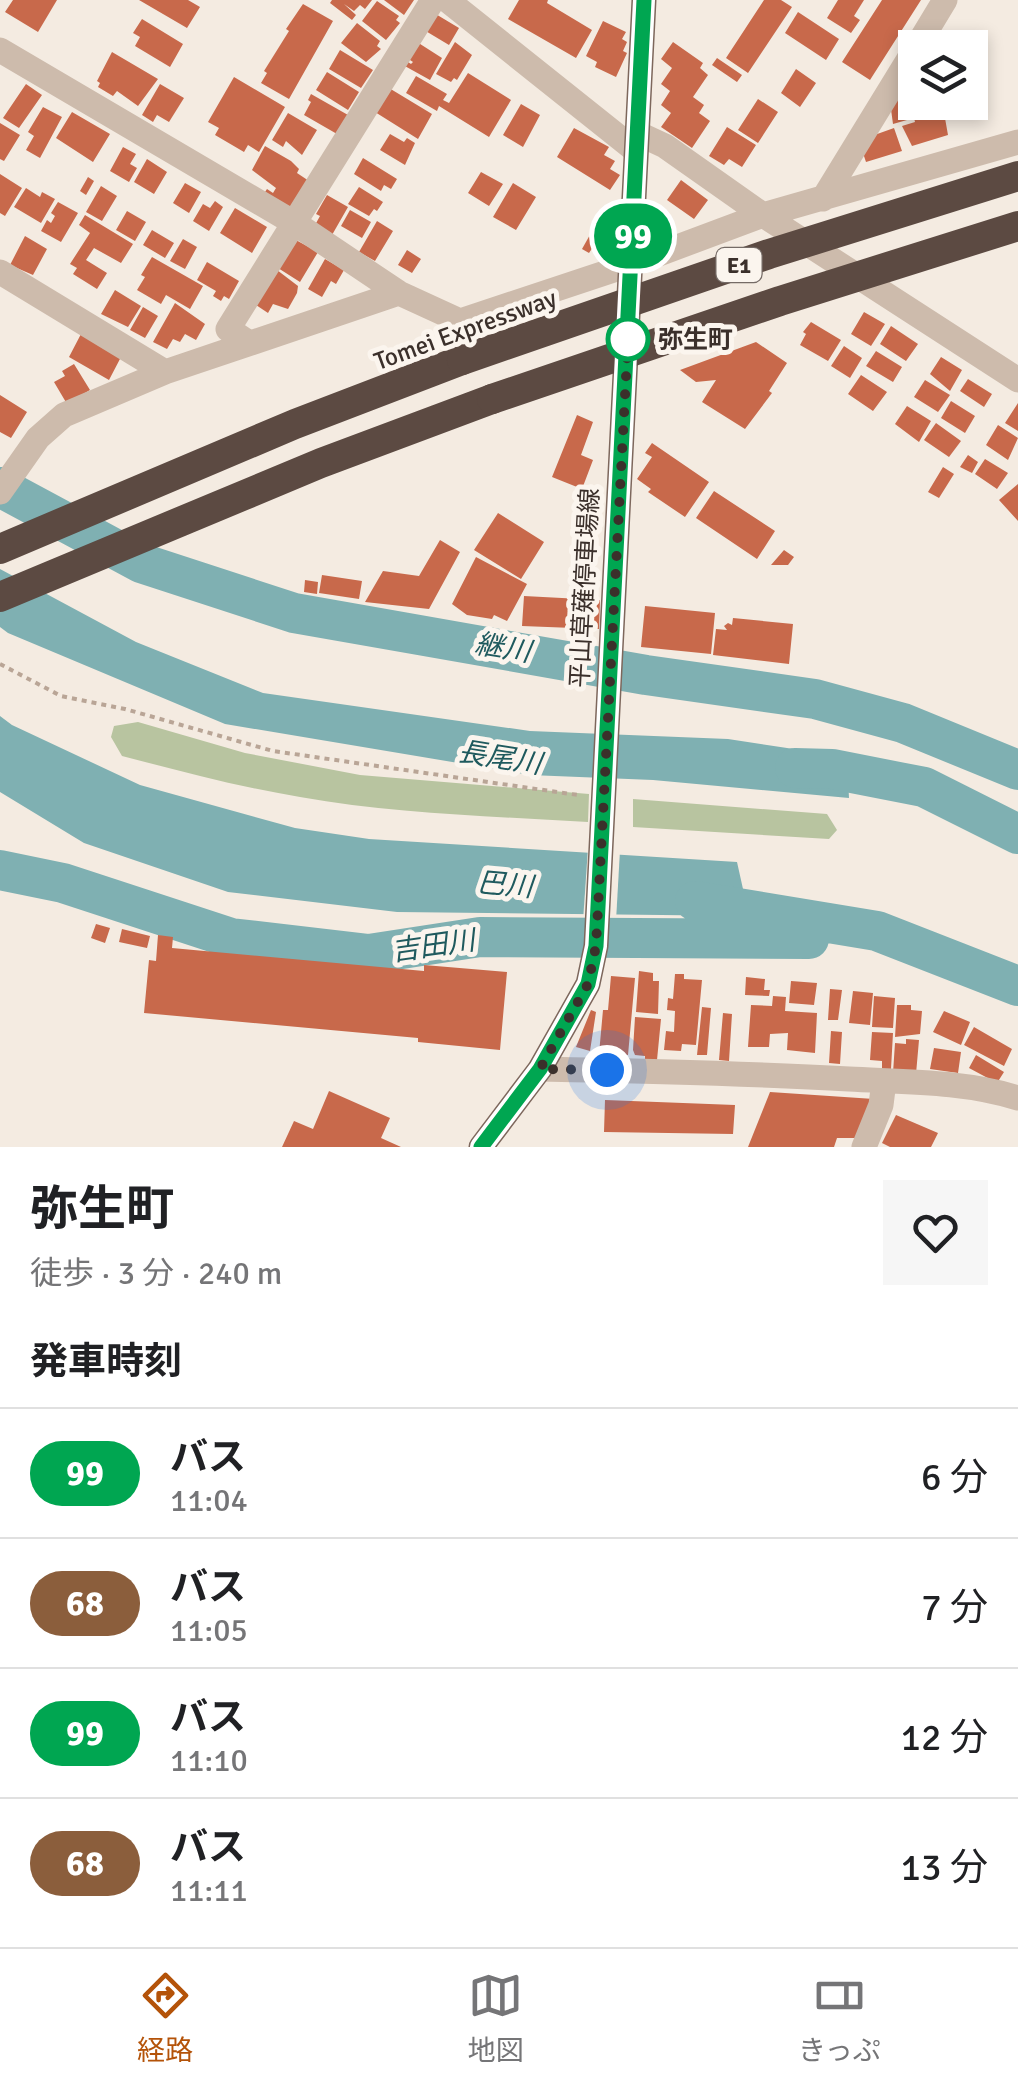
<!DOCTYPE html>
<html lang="ja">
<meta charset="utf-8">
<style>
:root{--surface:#fff;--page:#f6f6f6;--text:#202124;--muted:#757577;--line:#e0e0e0;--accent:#b45309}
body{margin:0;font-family:Signika,"Noto Sans JP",sans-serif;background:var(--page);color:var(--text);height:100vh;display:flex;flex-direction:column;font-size:38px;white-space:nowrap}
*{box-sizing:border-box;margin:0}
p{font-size:32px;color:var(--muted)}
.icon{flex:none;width:55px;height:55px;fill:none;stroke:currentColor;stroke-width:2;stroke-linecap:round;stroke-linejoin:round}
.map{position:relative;height:1147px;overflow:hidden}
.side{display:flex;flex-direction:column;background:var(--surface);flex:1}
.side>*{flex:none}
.badge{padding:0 20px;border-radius:32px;font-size:35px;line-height:65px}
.tools{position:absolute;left:898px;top:30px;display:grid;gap:20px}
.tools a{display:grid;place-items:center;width:90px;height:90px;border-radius:0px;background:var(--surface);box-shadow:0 5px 15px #0003;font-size:50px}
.you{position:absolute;width:50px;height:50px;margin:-25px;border:8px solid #fff;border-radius:50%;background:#1a73e8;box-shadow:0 0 0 15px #1a73e833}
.map>.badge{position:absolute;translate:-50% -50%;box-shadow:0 0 0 5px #fff}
h2{padding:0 30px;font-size:38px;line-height:90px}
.round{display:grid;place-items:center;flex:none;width:105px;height:105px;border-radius:0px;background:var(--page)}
.overview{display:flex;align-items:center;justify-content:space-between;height:170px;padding:0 30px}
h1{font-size:48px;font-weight:700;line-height:75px}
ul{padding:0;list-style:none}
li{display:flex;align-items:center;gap:30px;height:130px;padding:0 30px;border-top:2px solid var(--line)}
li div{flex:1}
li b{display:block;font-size:38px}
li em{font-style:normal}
li .badge{min-width:110px;font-weight:700;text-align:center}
.tab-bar{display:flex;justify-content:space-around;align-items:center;height:140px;border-top:2px solid var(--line);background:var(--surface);font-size:28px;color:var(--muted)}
.tab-bar a{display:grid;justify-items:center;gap:5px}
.tab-bar .selected{color:var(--accent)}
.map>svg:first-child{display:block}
.green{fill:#b8c4a0}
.water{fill:#7fb0b2}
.pier{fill:#f4ebe1}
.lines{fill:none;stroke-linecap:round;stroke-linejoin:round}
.river{stroke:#7fb0b2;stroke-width:40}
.building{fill:#c8694b}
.path{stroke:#b9a596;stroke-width:4;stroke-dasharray:5 5;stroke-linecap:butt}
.minor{stroke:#cdbbac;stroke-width:25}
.major{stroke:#7d675c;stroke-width:25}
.highway{stroke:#5c4a42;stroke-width:30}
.highway-bridge{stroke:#5c4a42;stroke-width:30}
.line-casing{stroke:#fff;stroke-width:22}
.line{stroke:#00a651;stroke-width:15}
.walk{stroke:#3b302b;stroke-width:10;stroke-dasharray:0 18}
.stop-dot{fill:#fff;stroke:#00a651;stroke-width:5}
.labels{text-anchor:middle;stroke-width:10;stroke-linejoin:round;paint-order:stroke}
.shield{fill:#fbf5ee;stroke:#756b66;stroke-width:2.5}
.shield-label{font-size:22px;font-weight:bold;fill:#3b302b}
.street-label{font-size:25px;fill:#3b302b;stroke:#fbf5ee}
.stop-label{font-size:25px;font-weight:bold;fill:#3b302b;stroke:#fbf5ee;text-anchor:start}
.water-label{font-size:28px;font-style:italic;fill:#1f5a5e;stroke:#fbf5ee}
</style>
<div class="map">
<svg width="1018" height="1147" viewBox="0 0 1018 1147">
<rect width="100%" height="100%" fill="#f4ebe1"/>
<path class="green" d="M138 722 245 753 360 775 589 794 588 822C492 816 395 814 300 797 239 787 180 771 122 756L111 737 114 726Z
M633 799 827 814 837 830 829 839 633 827Z"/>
<path class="water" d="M0 569 136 642 263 693 530 731 728 739 847 757 849 798 653 780 530 775 225 724 8 633 0 627Z
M0 716 12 725 140 785 295 828 369 839 737 862 749 916 397 912 228 892 84 843 0 792Z"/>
<path class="pier" d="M588 848 620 850 616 921H583Z"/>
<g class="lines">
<path class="river" d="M0 487 141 563 294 613 646 675 815 699 903 723 1018 770
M795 768 832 769 924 787 1018 834
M0 870 63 883 231 938 369 954 480 937 809 939
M695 901 877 931 1018 986"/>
</g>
<path class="building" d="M13 0H57L38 32 5 12Z
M139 0H188L200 7 187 28Z
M332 0H372L365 9 360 5 354 11 344 4 356 15 352 20 330 3Z
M384 0H414L404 15Z
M519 0H548L547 3 592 30 576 58 508 19Z
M764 0H781L792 7 748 73 726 58Z
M838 0H864L854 16 860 20 851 33 827 18Z
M882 0H921L870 80 842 62Z
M377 1 399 16 396 20 400 23 386 40 362 21Z
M303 4 333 21 289 99 261 83 267 73 264 71 289 31 286 29Z
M798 12 839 39 826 60 785 33Z
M434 13 459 28 449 45 424 30Z
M142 19 183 44 170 67 135 46 140 37 133 33Z
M603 21 626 32 622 39 627 42 623 51 627 53 616 77 595 67 597 62 586 56Z
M357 23 380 41 377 46 381 49 366 62 341 43Z
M417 42 442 58 430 80 403 65 405 60 411 64 413 62 407 58Z
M455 42 472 55 457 80 454 78 451 82 436 74Z
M673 42 703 63 700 68 708 75 693 97 704 105 699 113 710 121 692 148 661 127 671 113 661 105 670 91 661 84 672 68 661 59Z
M340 50 373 70 361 88 329 69Z
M112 52 158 79 138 106 117 91 113 96 98 87 100 83 97 81Z
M717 58 742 75 737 82 712 65Z
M796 69 816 83 800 107 781 93Z
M327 72 359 92 348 110 316 90Z
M468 73 511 100 489 137 439 106 437 111 406 93 416 76 447 94 443 100 449 103Z
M234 77 285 107 259 152 248 145 244 152 215 135 219 128 208 122Z
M26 84 42 95 19 128 3 118Z
M160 84 184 98 169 122 157 115 153 122 142 115Z
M389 88 432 114 418 139 375 112Z
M311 94 348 115 337 134 304 115 311 102 308 100Z
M915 94V102H928L930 111 943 107 948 135 912 146 902 126 915 122 914 118 893 124 890 102Z
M758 99 778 112 758 143 738 130Z
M521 104 540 115 523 147 503 135Z
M43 107 62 117 40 158 26 150 34 136 28 132Z
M72 112 110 134 93 162 56 138Z
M288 113 317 130 302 155 286 141 283 147 272 140Z
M0 123 20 135 4 161 0 159Z
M727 127 756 145 742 167 729 159 724 165 709 156Z
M574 128 609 147 604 155 615 161 610 169 620 175 610 190 557 157Z
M894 128 902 151 866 162 861 147 866 138Z
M390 134 404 142 407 138 415 143 405 165 380 150Z
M265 146 291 161 299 169 297 173 309 181 293 208 263 195 267 189 273 193 276 188 252 170Z
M123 147 136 154 130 164 137 168 129 182 110 171Z
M363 158 397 179 391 189 384 185 381 191 354 174Z
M147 159 167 172 154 194 134 182Z
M481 172 503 184 489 206 468 193Z
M0 174 22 188 5 216 0 213Z
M88 177 94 181 86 195 80 191Z
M681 180 708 200 694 219 667 200Z
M185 183 201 192 189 213 173 203Z
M513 183 536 197 516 230 493 217Z
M101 186 117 196 102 221 86 212Z
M359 187 383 202 377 211 374 209 369 216 348 204Z
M26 188 40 197 42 192 55 199 41 223 14 207Z
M327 195 348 207 332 235 315 225 320 216 316 214Z
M215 201 223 207 209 231 193 221 203 204 210 208Z
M58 202 78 213 61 242 41 231 47 220 51 223 55 216 51 213Z
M235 208 267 227 252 253 220 233Z
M350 210 371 222 362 238 341 226Z
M127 211 146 222 135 241 116 230Z
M85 215 133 244 121 263 94 248 86 260 107 273 97 289 73 274 77 268 70 264 90 233 79 225Z
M377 221 393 231 375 261 359 252Z
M152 230 174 243 165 258 143 245Z
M591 233 599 238 589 253 582 249Z
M25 236 47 249 33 275 10 265Z
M183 239 197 247 185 269 170 261Z
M294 239 318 252 300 282 278 268Z
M407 250 421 259 412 273 398 265Z
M152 257 203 286 190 309 166 295 161 304 137 290 145 277 141 275Z
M325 259 344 270 336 284 331 281 322 297 308 289Z
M207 262 239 281 229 299 224 296 221 301 213 296 216 291 197 280Z
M277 270 298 286 297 293 288 309 273 304 268 313 256 305Z
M115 290 141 306 128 327 101 314Z
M175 303 205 324 196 340 185 334 180 342 173 339 167 349 153 342Z
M143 307 158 316 145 338 130 330Z
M864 312 885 324 871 346 851 334Z
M811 322 841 340 828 361 800 345 806 334 803 332Z
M891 326 918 344 906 361 880 344Z
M81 334 121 357 109 380 69 357Z
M756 342 787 363 769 391 772 393 745 429 702 402 716 380 696 382 680 370Z
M844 346 862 358 850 378 831 366Z
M876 351 902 367 893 382 866 366Z
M941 357 962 370 950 391 930 374Z
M74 364 90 390 67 404 54 382 65 376 62 371Z
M861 375 887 392 873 411 848 394Z
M968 379 992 394 984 407 960 391Z
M925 380 950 395 938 412 914 397Z
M0 395 27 412 11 438 0 432Z
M951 401 975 416 965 433 941 418Z
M1018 403V431L1005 423Z
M907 406 931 421 919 442 895 424Z
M577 415 593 422 581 455 593 460 582 489 552 477Z
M936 423 961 441 949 457 924 440Z
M998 425 1018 438 1008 460 986 445Z
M652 443 709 482 685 517 648 492 651 489 637 479 652 457 645 453Z
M968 455 978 462 972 473 960 467Z
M985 459 1008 473 997 489 975 474Z
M943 467 954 474 939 498 928 492Z
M1018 484V521L999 500Z
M714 491 775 531 757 559 696 518Z
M498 513 544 542 521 579 474 550Z
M440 540 460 552 429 609 365 602 383 571 419 576Z
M784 550 794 557 788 565H771Z
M476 557 527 584 507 621 494 615 492 619 467 615 452 604Z
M322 575 362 581 359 599 319 593Z
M305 580 318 582 317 594 304 592Z
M524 596 600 600 599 629 522 626Z
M645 606 715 613 711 654 641 647Z
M733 618 793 624 789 664 713 655 716 629 727 630 724 626 728 623 732 625Z
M96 924 110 928 105 943 91 938Z
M122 929 150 936 147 948 119 942Z
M158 935 173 937 172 948 424 971V965L507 972 500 1050 418 1042V1038L144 1013 149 960 156 961Z
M639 971 653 973V981H659L658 1014 636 1012Z
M675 974H684V979L702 980 696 1045 682 1044 681 1051 664 1050 666 1031 674 1032 675 1011 667 1010 668 998 673 999Z
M611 976 635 978 628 1055 599 1054 603 1010H608Z
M746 977 765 979 764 990H770L769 996 745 995Z
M791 981 817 983 814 1005 789 1003Z
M830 989 842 990 838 1020H828Z
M853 991 873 993 870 1025 849 1023Z
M773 996 786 997 785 1011 817 1013 815 1053 787 1050 788 1033 770 1034 769 1047H748L751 1005 772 1006Z
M874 996 895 998 893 1028 872 1027Z
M897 1005H911V1010L922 1011 920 1034 895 1037Z
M702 1007 711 1008 707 1055H697Z
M591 1010 596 1012 590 1051 576 1047Z
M944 1011 970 1022 961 1045 933 1032Z
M723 1013 732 1014 729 1061 719 1060Z
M635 1017 661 1019 657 1060H645V1056L635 1055 633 1050Z
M974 1027 1012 1049 1004 1066 964 1045Z
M831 1031 842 1032 840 1064 829 1063Z
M872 1032 893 1033 891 1069H882V1061L870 1060Z
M906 1039 919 1040 916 1074 893 1073 895 1043 906 1044Z
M934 1048 961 1052 958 1073 930 1069Z
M976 1055 1004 1072 997 1083 969 1068Z
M329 1091 390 1118 381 1138 401 1147H282L294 1121 313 1129Z
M770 1092 874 1099 857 1138H837L834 1147H748Z
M605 1100 735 1105 733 1134 604 1132Z
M896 1115 938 1133 931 1147H890L882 1143Z"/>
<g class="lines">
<path class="path" d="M0 664 61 696 125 709 273 751 578 795"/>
<path class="minor" d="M447 0 635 150
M916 48 945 0
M0 50 296 224 399 293 460 321 632 264 763 215 1018 142
M637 133 665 146 763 215 1018 380
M823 199 915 49
M0 272 165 372 399 293
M249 343 228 329 433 0
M0 492 38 438 64 415 165 372
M540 1069C644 1071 746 1073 849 1079 905 1082 965 1081 1018 1098
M864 1147 881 1105 884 1081"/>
<path class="major" d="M481 1147 540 1069 588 984 596 946 644 0"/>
<path class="highway" d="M0 549 295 424 462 360
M0 597 321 463 492 399"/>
<path class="highway-bridge" d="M462 360 769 254 1018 176
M492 399 780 301 1018 226"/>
</g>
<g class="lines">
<g class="line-casing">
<path id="line" d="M481 1147 540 1069 588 984 596 946 644 0"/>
</g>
<use href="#line" class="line"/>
<path class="walk" d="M607 1070 540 1069 588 984 596 946 628 339"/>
</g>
<circle class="stop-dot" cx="628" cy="339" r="20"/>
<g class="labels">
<rect class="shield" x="716.5" y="248" width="45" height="34" rx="8"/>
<g class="shield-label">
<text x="739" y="273">E1</text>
</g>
<g class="street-label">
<text transform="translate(465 329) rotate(-20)" y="9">Tomei Expressway</text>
<text transform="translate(584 588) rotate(-87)" y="9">平山草薙停車場線</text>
</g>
<g class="stop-label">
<text x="658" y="348">弥生町</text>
</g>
<g class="water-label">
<text transform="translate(503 647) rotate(9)" y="10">継川</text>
<text transform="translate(500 757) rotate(9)" y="10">長尾川</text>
<text transform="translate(505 884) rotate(5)" y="10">巴川</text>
<text transform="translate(433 945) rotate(-8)" y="10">吉田川</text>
</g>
</g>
</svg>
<div class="tools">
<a><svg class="icon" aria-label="layers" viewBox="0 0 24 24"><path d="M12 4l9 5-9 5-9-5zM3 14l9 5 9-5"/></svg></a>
</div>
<div class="you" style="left:607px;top:1070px"></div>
<b class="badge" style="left:633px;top:236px;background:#00a651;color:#fff">99</b>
</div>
<section class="side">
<div class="overview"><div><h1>弥生町</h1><p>徒歩 · 3 分 · 240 m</p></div><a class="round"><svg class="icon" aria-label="heart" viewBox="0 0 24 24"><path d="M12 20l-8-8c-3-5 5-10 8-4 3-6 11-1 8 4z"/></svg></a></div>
<h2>発車時刻</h2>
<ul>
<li><span class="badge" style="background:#00a651;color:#fff">99</span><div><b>バス</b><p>11:04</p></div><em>6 分</em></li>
<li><span class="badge" style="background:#8b5e3c;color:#fff">68</span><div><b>バス</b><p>11:05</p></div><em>7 分</em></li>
<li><span class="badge" style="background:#00a651;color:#fff">99</span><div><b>バス</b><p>11:10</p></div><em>12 分</em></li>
<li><span class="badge" style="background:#8b5e3c;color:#fff">68</span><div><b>バス</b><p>11:11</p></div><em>13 分</em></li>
</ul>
</section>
<nav class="tab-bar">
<a class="selected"><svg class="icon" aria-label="directions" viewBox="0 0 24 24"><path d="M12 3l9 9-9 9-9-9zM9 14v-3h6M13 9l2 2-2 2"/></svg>経路</a>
<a><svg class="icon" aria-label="map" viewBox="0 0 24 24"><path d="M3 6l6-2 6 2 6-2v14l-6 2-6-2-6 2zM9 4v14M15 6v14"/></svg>地図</a>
<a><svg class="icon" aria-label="tickets" viewBox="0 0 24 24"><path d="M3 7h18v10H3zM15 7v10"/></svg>きっぷ</a>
</nav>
